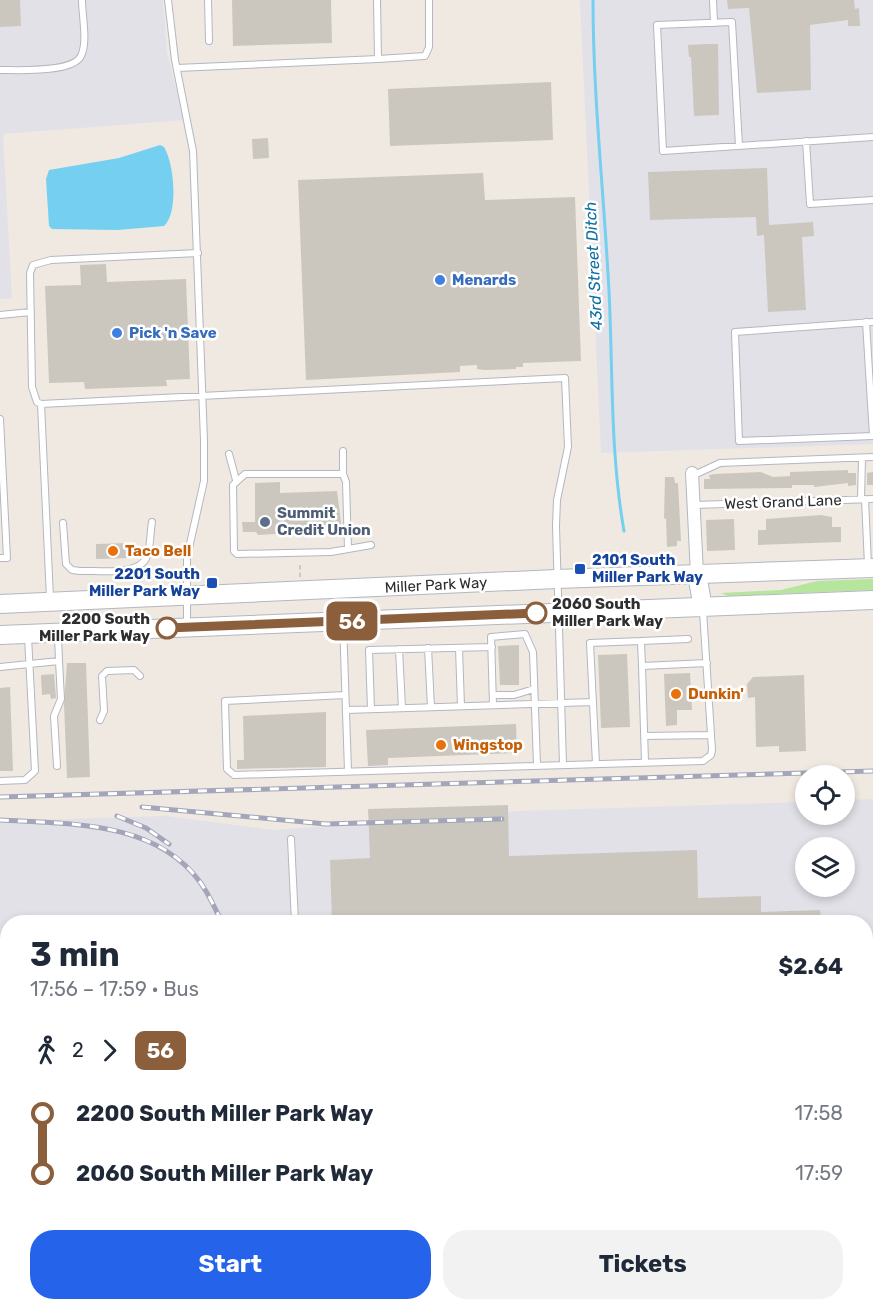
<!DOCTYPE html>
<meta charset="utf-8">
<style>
:root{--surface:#fff;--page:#f2f2f3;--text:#1f2937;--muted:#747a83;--accent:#2563eb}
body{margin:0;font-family:Rubik,sans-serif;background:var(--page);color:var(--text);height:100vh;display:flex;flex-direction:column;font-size:22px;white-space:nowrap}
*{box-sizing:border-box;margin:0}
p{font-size:20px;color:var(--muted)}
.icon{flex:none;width:33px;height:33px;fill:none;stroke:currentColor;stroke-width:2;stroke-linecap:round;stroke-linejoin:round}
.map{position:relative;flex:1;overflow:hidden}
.drawer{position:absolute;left:0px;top:915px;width:873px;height:396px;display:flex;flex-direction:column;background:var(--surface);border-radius:24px 24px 0 0;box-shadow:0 3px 9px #0003}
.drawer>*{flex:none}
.badge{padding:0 12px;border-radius:9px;font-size:21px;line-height:39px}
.controls{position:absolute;left:795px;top:765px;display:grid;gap:12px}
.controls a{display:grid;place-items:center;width:60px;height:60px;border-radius:50%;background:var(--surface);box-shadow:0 3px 9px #0003;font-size:30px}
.map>.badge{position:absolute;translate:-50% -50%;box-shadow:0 0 0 3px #fff}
.legs{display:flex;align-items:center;gap:9px;height:66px;padding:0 30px;font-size:20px}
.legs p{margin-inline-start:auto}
.headline{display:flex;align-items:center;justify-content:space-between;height:102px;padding:0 30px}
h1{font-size:33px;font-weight:700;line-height:45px}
.cta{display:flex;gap:12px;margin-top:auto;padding:12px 30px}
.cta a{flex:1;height:69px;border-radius:24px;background:var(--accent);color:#fff;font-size:24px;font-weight:700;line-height:69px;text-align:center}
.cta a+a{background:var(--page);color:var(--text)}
ul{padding:0 30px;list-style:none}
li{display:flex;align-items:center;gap:21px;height:60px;font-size:22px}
li i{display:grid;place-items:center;width:9px;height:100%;margin:0 8px;background:currentColor}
li i::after{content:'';width:15px;height:15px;margin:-8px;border:4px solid;border-radius:50%;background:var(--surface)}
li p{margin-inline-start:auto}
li:first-child i{background:linear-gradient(#0000 50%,currentColor 0)}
li:last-child i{background:linear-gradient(currentColor 50%,#0000 0)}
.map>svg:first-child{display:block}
.industrial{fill:#e3e1e8;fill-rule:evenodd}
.green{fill:#b6e59e}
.water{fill:#75cff0}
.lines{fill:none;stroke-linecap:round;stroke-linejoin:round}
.stream{stroke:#75cff0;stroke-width:3}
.building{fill:#cbc7bf}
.service-casing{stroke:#b4b7c1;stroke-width:8}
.minor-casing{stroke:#b4b7c1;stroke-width:14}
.secondary-casing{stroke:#b4b7c1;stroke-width:20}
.path{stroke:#c9c9c9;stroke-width:2;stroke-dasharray:4.5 3;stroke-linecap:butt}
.service{stroke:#fff;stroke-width:6}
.minor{stroke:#fff;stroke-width:12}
.secondary{stroke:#fff;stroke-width:18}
.rail-casing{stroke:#a3a6b8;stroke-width:5}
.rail{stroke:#fff;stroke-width:3;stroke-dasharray:9;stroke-linecap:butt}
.line-1-casing{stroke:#fff;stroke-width:14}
.line-1{stroke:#8b5e3c;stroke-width:9}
.shop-dot{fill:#3f7fe0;stroke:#fff;stroke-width:2}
.service-dot{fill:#5c6f8a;stroke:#fff;stroke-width:2}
.food-dot{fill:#e8710a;stroke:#fff;stroke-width:2}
.transit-dot{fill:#1a4fb4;stroke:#fff;stroke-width:2}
.stop-1-dot{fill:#fff;stroke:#8b5e3c;stroke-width:3}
.labels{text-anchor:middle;stroke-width:5;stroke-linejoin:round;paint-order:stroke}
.shop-label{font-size:15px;font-weight:bold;fill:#366cbe;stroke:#fff;text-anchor:start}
.street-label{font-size:15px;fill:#2e2e2e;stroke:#fff}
.service-label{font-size:15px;font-weight:bold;fill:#4e5e75;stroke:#fff;text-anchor:start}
.food-label{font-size:15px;font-weight:bold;fill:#c56008;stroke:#fff;text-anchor:start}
.transit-label{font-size:15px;font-weight:bold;fill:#164399;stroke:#fff;text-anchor:start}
.stop-label{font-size:15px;font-weight:bold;fill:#2e2e2e;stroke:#fff;text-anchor:start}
.water-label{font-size:16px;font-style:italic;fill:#0d6fa3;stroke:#fff}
</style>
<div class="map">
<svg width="873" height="1311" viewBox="0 0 873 1311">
<rect width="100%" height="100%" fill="#efe9e1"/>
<path class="industrial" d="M0 0H163L167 52 184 120 3 134 12 298 0 299Z
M580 0H873V444L601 453Z
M873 799V1311H0V821L166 816 273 830 519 811 805 802 806 814H844L845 800ZM806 848H844V886H806ZM8 922H866V1304H8Z"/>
<path class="green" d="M873 579V590L728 596 721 593 781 590 817 581Z"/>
<path class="water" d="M160 145 164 147C174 163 179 213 164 226L118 230 52 229 49 226 46 179 49 170 119 158Z"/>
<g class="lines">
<path class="stream" d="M593 0C593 97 604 194 609 291 613 371 610 452 624 531"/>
</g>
<path class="building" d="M0 0H20L21 26 0 27Z
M232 0H331L332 43 233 46Z
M727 0H854L855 9 859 8 860 26H848V20L810 25 811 90 757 93 749 8 728 9Z
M707 44H718L719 115 694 116 691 57H689L688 45Z
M551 82 553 140 390 146 388 89Z
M268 138 269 158 253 159 252 139Z
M767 168 769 225 813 222 814 236 802 237 806 310 768 312 764 235 757 236 756 217 650 220 648 172Z
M483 173 485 200 575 197 581 361 523 363V367H516V369L485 370 477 369V365L460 366V372L306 380 298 180Z
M106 264 107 282 186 279 190 379 166 380 167 386 85 389 84 382 49 383 45 286 81 285 80 265Z
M848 470V473H856V485L848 486V483L814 487V485H792V488L704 489V479H710L709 475 715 474 761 472 773 477 790 476V472Z
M873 472V485H867V473Z
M665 477H674L675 483H678L681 541H677V546L667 547 666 518 664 519Z
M280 482V493L337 491 342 530 258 535 256 532H243L242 522H255V483Z
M821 515 832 517V527H841V542L758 545V530H766V519Z
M734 519 735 550 707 551 706 520Z
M129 543 130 558 96 559V544Z
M519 645V685H500L498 646Z
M627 654 630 727 601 728 598 655Z
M67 663H86L90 777 67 778 64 704Z
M690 673 692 710H677V725L666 726 664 674Z
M54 674 56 698 51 699 50 694 42 695 41 675Z
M804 675 806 751 779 752V746L756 747 755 697 748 698 747 684 753 677Z
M10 687 13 771H0V688Z
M326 712V767L237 769V760H244L243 716Z
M516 724 517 753 388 758V765L368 766 366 730Z
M508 805 509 856 697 850 698 898 761 896V912L820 910 821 922H332L330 860 370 858 368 809Z"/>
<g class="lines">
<g class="service-casing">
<path id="service" d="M168 0 175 60 193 151 204 440V481L187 557V625
M208 0 209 41
M713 0 714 23
M378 59 425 56 429 47V0
M177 68 378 59 377 0
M0 70C17 70 73 73 81 56 88 42 82 16 82 0
M806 141 810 204 873 200
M739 146 732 22 657 25 663 151 873 137
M0 315 31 312
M866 322 873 436
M873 322 735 332 739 441 873 436
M41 404 565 378 568 447 557 500 556 526 563 765
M0 419 7 558H0
M229 454 236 480
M343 474V451
M692 476 720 463 873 457
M861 499 862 458
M865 499 868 565
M694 505 873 499
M63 523 66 564 72 570 80 571C98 570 140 577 147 556 151 546 150 532 152 522
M348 549 346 482 343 474H245L233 485 234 551 237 554 331 552 371 545
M50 598 41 404 37 402 32 387 30 273 33 265 51 260 198 253
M343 622 348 771
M428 648 431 707
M459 648 461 706
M399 649 402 708
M642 666 641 641 688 639
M0 667 59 661 58 636
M345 695 225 701 227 769 234 775 703 761 711 755 712 750 703 611
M493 695H514L534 689
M493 705 491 637 525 634 533 652 537 765
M371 709 369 650 492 647
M346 710 593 702
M100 720 104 711 102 676 107 671 134 670 140 676
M644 736 711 735
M645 762 642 666 707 663
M596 764 590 643 641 641
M57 766 54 716 61 699 59 661
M0 781 25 780 35 771 28 637
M291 839 295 922
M194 922H198
M0 1062 8 1054
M0 1107H8
M866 1192 873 1194
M218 1304 219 1311"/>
</g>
<g class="minor-casing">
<path id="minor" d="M692 473 697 574"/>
</g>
<g class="secondary-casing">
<path id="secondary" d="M697 574 703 608
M0 604 556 579 873 568
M0 635 873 600"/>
</g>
<path class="path" d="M300 577V562"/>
<use href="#service" class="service"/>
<use href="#minor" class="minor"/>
<use href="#secondary" class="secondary"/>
<g class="rail-casing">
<path id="rail" d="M0 797 873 771
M142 807 326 824 502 819
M117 816 146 828 169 844
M0 820C68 824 155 820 200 882 209 894 215 909 222 922
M283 1304V1311
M322 1304V1311
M352 1304V1311
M367 1304 369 1311
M331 1311 332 1304"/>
</g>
<use href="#rail" class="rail"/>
</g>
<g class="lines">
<g class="line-1-casing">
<path id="line-1" d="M167 628 536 613"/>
</g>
<use href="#line-1" class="line-1"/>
</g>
<g class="shop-dot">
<circle cx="440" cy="280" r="6"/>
<circle cx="117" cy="333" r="6"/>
</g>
<circle class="service-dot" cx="265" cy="522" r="6"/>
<g class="food-dot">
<circle cx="113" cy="551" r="6"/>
<circle cx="676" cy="694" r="6"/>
<circle cx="441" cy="745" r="6"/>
</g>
<g class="transit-dot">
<rect x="574" y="563" width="12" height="12" rx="3"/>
<rect x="206" y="577" width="12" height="12" rx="3"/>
</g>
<g class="stop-1-dot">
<circle cx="536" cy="613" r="10"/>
<circle cx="167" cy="628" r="10"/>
</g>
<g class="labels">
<g class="shop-label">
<text x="452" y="285">Menards</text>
<text x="129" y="338">Pick 'n Save</text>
</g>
<g class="street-label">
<text transform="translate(783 502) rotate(-2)" y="5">West Grand Lane</text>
<text transform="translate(436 585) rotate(-3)" y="5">Miller Park Way</text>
</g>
<g class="service-label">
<text x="277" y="518">Summit<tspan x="277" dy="17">Credit Union</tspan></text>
</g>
<g class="food-label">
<text x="125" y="556">Taco Bell</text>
<text x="688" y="699">Dunkin'</text>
<text x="453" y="750">Wingstop</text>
</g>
<g class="transit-label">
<text x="592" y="565">2101 South<tspan x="592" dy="17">Miller Park Way</tspan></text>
<text x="200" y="579" text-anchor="end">2201 South<tspan x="200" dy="17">Miller Park Way</tspan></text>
</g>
<g class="stop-label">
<text x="552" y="609">2060 South<tspan x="552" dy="17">Miller Park Way</tspan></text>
<text x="150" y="624" text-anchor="end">2200 South<tspan x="150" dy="17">Miller Park Way</tspan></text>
</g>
<g class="water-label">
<text transform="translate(593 266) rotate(-93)" y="6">43rd Street Ditch</text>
</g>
</g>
</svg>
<div class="controls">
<a><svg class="icon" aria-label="locate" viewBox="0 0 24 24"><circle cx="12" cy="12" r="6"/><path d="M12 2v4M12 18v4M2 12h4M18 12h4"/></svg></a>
<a><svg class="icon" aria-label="layers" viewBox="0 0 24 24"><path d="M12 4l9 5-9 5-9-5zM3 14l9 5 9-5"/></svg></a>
</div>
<b class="badge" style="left:352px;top:621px;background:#8b5e3c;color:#fff">56</b>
<section class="drawer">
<div class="headline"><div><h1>3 min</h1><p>17:56 – 17:59 · Bus</p></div><b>$2.64</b></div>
<div class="legs"><svg class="icon" aria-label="walk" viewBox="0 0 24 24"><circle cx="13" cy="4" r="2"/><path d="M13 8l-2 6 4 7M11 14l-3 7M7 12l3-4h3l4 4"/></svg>2<svg class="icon" aria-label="forward" viewBox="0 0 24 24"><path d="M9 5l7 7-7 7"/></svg><b class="badge" style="background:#8b5e3c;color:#fff">56</b></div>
<ul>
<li><i style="color:#8b5e3c"></i><b>2200 South Miller Park Way</b><p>17:58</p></li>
<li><i style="color:#8b5e3c"></i><b>2060 South Miller Park Way</b><p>17:59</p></li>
</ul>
<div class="cta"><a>Start</a><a>Tickets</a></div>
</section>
</div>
